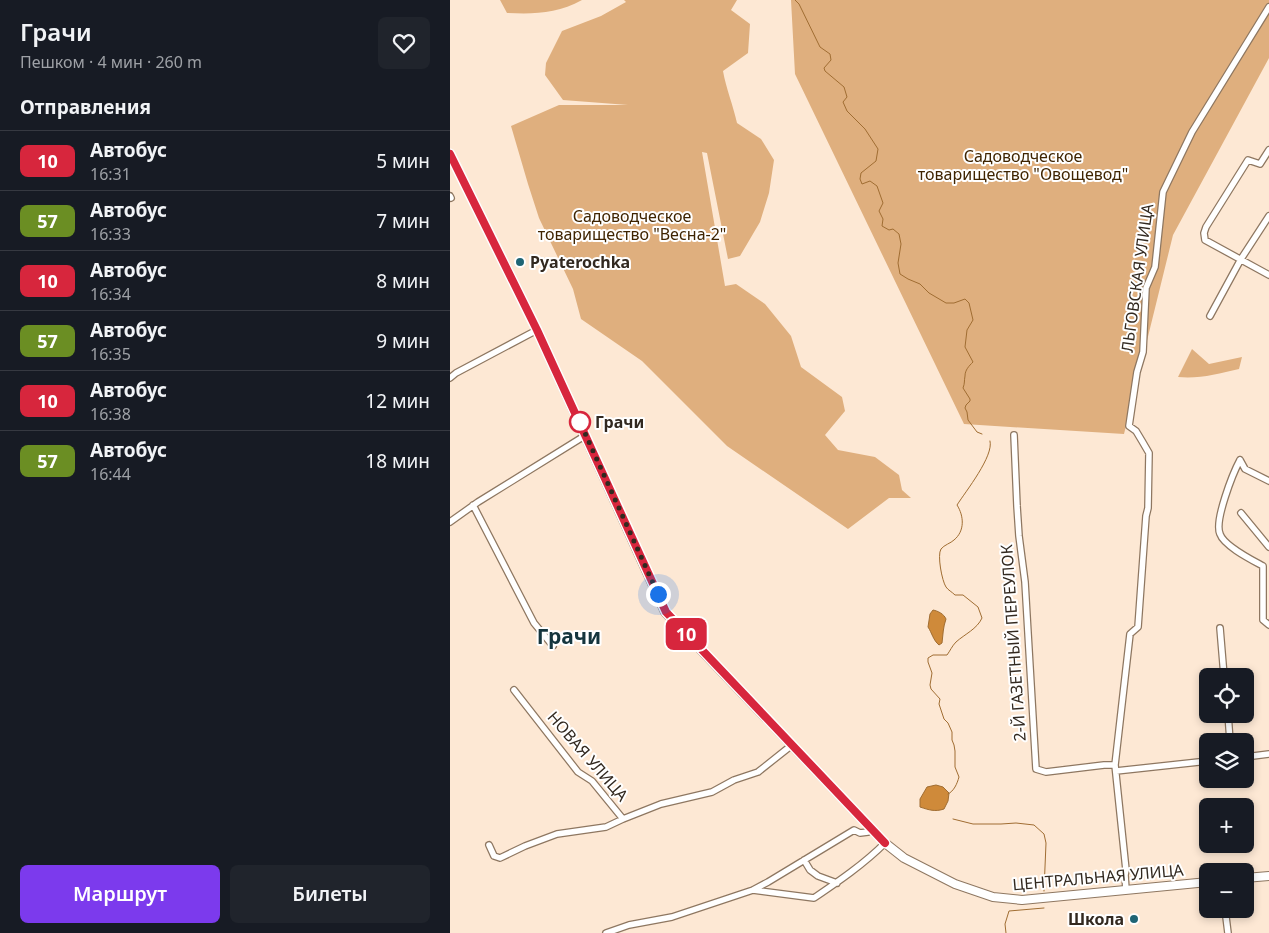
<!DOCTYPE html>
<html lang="ru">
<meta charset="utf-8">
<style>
:root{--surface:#171b24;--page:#20242c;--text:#f1f3f6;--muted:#9ea1a6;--line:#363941;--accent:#7c3aed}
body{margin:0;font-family:"Noto Sans",sans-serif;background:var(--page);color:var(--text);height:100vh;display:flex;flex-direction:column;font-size:19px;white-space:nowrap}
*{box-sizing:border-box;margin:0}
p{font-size:16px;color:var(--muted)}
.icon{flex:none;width:28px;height:28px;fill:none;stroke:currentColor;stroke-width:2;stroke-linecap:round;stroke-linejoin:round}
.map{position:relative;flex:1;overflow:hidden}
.sheet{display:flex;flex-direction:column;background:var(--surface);width:450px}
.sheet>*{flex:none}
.badge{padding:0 10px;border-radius:8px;font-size:18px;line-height:32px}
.tools{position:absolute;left:749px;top:668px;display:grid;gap:10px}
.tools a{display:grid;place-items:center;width:55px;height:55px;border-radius:8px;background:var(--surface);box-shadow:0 2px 8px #0003;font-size:25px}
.you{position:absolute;width:25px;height:25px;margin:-12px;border:4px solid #fff;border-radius:50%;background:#1a73e8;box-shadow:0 0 0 8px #1a73e833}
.map>.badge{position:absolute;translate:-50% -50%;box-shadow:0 0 0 2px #fff}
h2{padding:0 20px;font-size:19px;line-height:45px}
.round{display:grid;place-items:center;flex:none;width:52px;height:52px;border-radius:8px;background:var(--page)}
.headline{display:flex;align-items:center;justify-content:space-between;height:85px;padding:0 20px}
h1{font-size:24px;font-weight:600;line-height:38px}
.button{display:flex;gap:10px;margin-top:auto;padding:10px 20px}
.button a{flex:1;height:58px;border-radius:8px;background:var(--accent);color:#fff;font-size:20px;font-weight:600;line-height:58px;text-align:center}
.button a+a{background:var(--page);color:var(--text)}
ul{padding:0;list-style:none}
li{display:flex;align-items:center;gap:15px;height:60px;padding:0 20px;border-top:1px solid var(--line)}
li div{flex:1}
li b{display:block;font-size:19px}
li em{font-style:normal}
li .badge{min-width:55px;font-weight:700;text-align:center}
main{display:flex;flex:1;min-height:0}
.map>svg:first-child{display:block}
.green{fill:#dfaf7e}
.water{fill:#cf8a3a;stroke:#a06d32}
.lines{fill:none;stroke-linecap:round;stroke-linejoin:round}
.stream{stroke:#a06d32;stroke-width:1}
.minor-casing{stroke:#8e7761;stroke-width:8}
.tertiary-casing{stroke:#8e7761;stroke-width:10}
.minor{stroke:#fff;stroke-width:5.5}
.tertiary{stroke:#fff;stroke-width:8}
.line-casing{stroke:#fff;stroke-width:11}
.line{stroke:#d7263d;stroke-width:8}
.walk{stroke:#322920;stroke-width:5;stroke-dasharray:0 9}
.poi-dot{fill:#1f6575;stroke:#fff;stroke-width:2}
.stop-dot{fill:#fff;stroke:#d7263d;stroke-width:2.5}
.labels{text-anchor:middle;stroke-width:4;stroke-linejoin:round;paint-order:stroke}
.park-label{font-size:16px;fill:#3f2401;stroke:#fff}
.poi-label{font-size:16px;font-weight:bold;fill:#322920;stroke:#fff;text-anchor:start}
.street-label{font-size:16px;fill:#322920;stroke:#fff}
.stop-label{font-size:16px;font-weight:bold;fill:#322920;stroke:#fff;text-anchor:start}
.district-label{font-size:21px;font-weight:bold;fill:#15353d;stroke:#fff}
</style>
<main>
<section class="sheet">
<div class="headline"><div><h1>Грачи</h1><p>Пешком · 4 мин · 260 m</p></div><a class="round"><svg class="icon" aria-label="heart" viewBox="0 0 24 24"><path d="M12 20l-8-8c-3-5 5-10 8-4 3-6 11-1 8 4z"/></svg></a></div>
<h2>Отправления</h2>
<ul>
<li><span class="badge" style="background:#d7263d;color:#fff">10</span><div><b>Автобус</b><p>16:31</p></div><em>5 мин</em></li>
<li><span class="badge" style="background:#6b8e23;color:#fff">57</span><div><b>Автобус</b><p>16:33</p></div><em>7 мин</em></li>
<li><span class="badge" style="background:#d7263d;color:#fff">10</span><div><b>Автобус</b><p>16:34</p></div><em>8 мин</em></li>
<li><span class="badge" style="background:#6b8e23;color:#fff">57</span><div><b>Автобус</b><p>16:35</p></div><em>9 мин</em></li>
<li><span class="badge" style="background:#d7263d;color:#fff">10</span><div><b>Автобус</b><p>16:38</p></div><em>12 мин</em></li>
<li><span class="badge" style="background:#6b8e23;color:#fff">57</span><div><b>Автобус</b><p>16:44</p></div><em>18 мин</em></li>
</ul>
<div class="button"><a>Маршрут</a><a>Билеты</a></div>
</section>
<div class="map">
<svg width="819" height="933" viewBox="0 0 819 933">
<rect width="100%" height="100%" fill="#fde8d4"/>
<path class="green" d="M50 0H132C107 14 84 14 57 13Z
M174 0H287L281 10 300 24 298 53 273 71C276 88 283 105 287 123L311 139 324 160 319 193 310 222 290 256 278 259 257 153 252 152 275 286 286 284 315 304 341 336 351 367 392 397 395 411 375 435 388 450 425 457 449 475 452 490 461 498H439L398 529 277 446 192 361 131 319 123 289 89 218 78 184 61 126 109 105H178L113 100 95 75 96 63 112 31 151 16 176 2Z
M341 0H819V58L723 235 674 434 514 424 345 74Z
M742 349 759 364 792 357 789 369C768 374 749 379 728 377Z"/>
<path class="water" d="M483 610C488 611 494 614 496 619 493 627 493 635 492 643L489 645C483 640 482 633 478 627L480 614Z
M486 785 493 787 499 793 498 801 494 809C485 812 479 810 470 807V799L477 787Z"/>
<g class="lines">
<path class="stream" d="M345 0 349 4 370 47 380 54 381 60 374 68 375 71 394 87 397 97 393 102 397 111 415 129 428 149 426 161 411 173 410 179 412 184 420 181 427 186 433 203 429 211 433 219 432 226 439 230 443 229 449 234 451 244 448 263 450 274 458 279 470 284 479 293 496 303H504L515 299 519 303 523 320 517 330 515 347 523 362C519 366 515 370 515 376 514 381 515 383 513 388L520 399V401L516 405 515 408 517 412 518 420 527 432 532 434
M498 794C504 791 507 784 509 777L505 767V751L504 745 502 740V732L498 723 494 719 489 704 490 699 481 689 480 685 482 673 478 662V658L483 655H497C500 651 502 646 506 642 515 634 527 629 532 618L528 607 513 595H505C502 592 498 590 496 587 492 581 487 555 491 549 494 545 501 543 504 540 515 531 514 516 507 505 516 491 544 456 540 441
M503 819 523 824H551L566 823 584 825 594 834 596 843 594 891
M556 933 555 924 559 911 594 908"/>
<g class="minor-casing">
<path id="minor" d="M819 150 810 164 798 160 756 227 754 233 755 240 819 275
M0 196 1 198
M760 316 791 259 819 216
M0 378 6 373 87 330
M564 435 567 506 569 536 575 582 586 769 596 772 654 765H665
M790 460C783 473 764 521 770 534 774 546 802 560 813 566V620L819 625
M790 460 795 469 819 481
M23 505 84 623 103 646
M791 513 819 547
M0 522 28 502 136 435
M770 628 774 676
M778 714 780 741
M795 757 819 754
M666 771 758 761
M173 819 211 804 262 792 284 780 308 772 342 745
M39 845 44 856 50 858 75 846 107 834 156 827 173 819 142 781 128 772 64 690
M354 860 360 870 368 876 387 883
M303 890 364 898C389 881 414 864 435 843
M676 890 675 875 676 870 665 765 680 634 688 627 696 516 698 508 699 453 692 441 686 431 679 426 687 372 693 352 696 288 705 267 713 192 742 132 819 7
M775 909 778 933
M156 933 179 925 222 917 303 890 318 882 404 830 410 833 418 832 422 829"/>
</g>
<g class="tertiary-casing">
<path id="tertiary" d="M0 154 87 330 215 612 435 843 454 858 505 884 543 897 572 900 758 882
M795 878 819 876"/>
</g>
<use href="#minor" class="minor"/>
<use href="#tertiary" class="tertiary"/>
</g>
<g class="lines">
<g class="line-casing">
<path id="line" d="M0 154 87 330 216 612 435 843"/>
</g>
<use href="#line" class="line"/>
<path class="walk" d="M130 422 129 420 208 594"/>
</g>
<g class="poi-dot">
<circle cx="70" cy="262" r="5"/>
<circle cx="684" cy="919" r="5"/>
</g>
<circle class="stop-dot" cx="130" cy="422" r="10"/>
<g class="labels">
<g class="park-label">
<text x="573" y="162">Садоводческое<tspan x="573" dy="18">товарищество "Овощевод"</tspan></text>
<text x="182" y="222">Садоводческое<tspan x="182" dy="18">товарищество "Весна-2"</tspan></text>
</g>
<g class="poi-label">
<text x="80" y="268">Pyaterochka</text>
<text x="674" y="925" text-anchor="end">Школа</text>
</g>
<g class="street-label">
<text transform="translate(687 278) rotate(-82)" y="6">ЛЬГОВСКАЯ УЛИЦА</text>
<text transform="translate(563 643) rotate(-94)" y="6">2-Й ГАЗЕТНЫЙ ПЕРЕУЛОК</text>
<text transform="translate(138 756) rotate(49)" y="6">НОВАЯ УЛИЦА</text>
<text transform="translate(648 877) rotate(-5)" y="6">ЦЕНТРАЛЬНАЯ УЛИЦА</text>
</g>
<g class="stop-label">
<text x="145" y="428">Грачи</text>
</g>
<g class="district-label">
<text x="119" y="644">Грачи</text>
</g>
</g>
</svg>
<div class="tools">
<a><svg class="icon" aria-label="locate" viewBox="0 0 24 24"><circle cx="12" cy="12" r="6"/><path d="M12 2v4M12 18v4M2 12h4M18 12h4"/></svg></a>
<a><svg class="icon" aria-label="layers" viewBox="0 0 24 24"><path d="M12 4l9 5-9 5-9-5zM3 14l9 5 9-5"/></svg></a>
<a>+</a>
<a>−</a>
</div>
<div class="you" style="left:208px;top:594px"></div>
<b class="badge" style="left:236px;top:634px;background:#d7263d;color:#fff">10</b>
</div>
</main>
